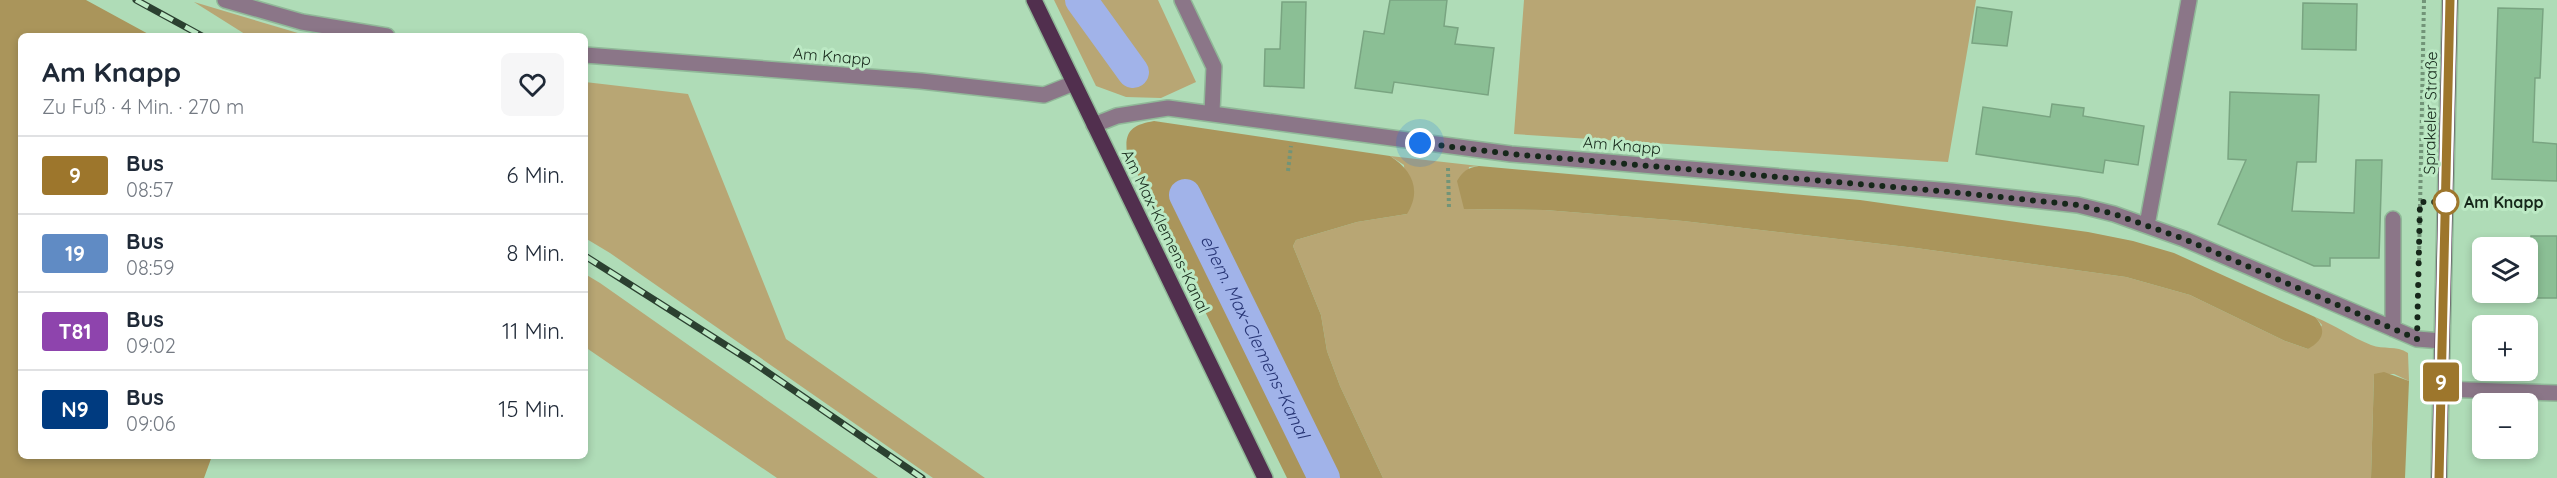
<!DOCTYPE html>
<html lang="de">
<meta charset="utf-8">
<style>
:root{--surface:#fff;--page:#f6f6f7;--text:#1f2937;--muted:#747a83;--line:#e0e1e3}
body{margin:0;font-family:Quicksand,sans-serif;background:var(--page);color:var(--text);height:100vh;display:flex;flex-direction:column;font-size:22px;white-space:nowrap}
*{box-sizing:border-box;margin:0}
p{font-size:20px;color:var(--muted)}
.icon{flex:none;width:33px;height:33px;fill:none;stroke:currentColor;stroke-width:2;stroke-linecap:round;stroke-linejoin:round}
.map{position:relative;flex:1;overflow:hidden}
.side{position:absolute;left:18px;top:33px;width:570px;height:426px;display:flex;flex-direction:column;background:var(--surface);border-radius:9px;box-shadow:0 3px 9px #0003}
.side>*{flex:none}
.badge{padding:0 12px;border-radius:4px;font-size:21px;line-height:39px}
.buttons{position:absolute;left:2472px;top:237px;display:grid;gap:12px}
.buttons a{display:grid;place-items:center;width:66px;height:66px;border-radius:9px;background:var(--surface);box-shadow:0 3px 9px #0003;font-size:30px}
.you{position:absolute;width:30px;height:30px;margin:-15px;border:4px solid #fff;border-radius:50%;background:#1a73e8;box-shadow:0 0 0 9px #1a73e833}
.map>.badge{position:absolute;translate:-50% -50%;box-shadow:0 0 0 3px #fff}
.round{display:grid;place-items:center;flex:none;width:63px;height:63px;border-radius:9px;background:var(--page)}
.summary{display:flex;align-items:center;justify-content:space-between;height:102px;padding:0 24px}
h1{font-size:28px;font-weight:700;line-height:45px}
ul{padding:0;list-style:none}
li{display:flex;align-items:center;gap:18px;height:78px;padding:0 24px;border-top:2px solid var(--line)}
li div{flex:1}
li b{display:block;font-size:22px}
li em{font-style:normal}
li .badge{min-width:66px;font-weight:700;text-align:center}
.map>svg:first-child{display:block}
.green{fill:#b8a674}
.forest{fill:#aa955b}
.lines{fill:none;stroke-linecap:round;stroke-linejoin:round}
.canal{stroke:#a1b3e9;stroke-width:32}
.building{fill:#8bbf95;stroke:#79a481;stroke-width:1.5}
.minor-casing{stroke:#90b898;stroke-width:18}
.major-casing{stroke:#90b898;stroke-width:18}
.path{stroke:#729478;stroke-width:4;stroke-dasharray:3 3;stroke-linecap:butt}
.minor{stroke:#8b7688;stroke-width:15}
.major{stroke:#512f4e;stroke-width:15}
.rail-casing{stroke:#2b4030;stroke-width:7}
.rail{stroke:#bce9c4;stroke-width:4.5;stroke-dasharray:14;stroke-linecap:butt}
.line-casing{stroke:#fff;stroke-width:14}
.line{stroke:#9d762c;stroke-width:9}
.walk{stroke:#16271a;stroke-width:6;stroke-dasharray:0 10.8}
.stop-dot{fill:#fff;stroke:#9d762c;stroke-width:3}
.labels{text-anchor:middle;stroke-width:6;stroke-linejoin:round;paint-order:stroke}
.street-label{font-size:16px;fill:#16271a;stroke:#bce9c4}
.stop-label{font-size:16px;font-weight:bold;fill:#16271a;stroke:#bce9c4;text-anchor:start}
.water-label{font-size:18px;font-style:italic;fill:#273575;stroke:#bce9c4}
</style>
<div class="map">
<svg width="2557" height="478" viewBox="0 0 2557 478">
<rect width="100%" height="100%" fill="#afdcb7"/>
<path class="green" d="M1054 0H1158L1196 82 1161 98 1126 97 1096 86Z
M1524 0H1976L1948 162 1514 134Z
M194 2 308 36H248Z
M585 82 688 94 786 339 985 478H933L610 253 585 238Z
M1390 156 1479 166 1469 167 1464 209 1545 210 1683 221 1916 248 2126 277 2190 295 2285 341 2308 349 2322 325 2315 317C2335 325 2351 337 2371 345 2384 350 2396 345 2408 353L2409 381 2394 374H2374L2371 478H1383L1340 386 1327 351 1321 315 1293 246 1296 240 1357 222 1407 214 1404 165Z
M585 274 600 283 878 478H777L585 347Z"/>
<path class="forest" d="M0 0H86L152 36H21V456H212L204 478H0Z
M1154 121 1390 156C1412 170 1422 190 1407 214L1357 222 1296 240 1293 246 1321 315 1327 351 1340 386 1383 478H1287L1127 153C1124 130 1133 125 1154 121Z
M1479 166 1860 200 2088 232 2133 241 2174 253 2315 317C2328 331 2322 341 2308 349L2285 341 2190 295 2126 277 1916 248 1683 221 1545 210 1464 209 1457 181C1463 171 1467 168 1479 166Z
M2384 372 2409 381 2405 478H2371L2374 374Z"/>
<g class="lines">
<g class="canal">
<path d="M1081 0 1133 72"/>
<path id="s1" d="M1185 195 1324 478"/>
</g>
</g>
<path class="building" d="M1390 0H1447L1444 26 1458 28 1455 44 1494 48 1488 95 1394 82 1392 93 1355 88 1364 31 1384 34Z
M1282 2H1306L1304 88 1264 86 1265 49H1280Z
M2303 3 2357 4 2356 50 2302 49Z
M1977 7 2012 12 2007 46 1972 43Z
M2498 8 2543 9 2540 78H2535L2533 142 2557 144V181L2492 179Z
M2230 92 2319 95 2316 162H2297L2292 211 2354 213 2356 160H2382L2379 258H2330V266H2314L2218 224 2246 160 2228 159Z
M2052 104 2084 108 2083 116 2144 126 2138 165 2105 160 2103 173 1976 154 1983 107 2050 117Z
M2531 236H2557V298H2530Z"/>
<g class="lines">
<g class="minor-casing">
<path id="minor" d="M225 0 302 22 387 36
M1182 0 1214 67 1212 112
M585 55 921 81 1044 95 1074 83
M1094 125 1117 116 1168 108 1511 154 1951 191 2078 205 2114 214 2184 239 2417 339 2442 341
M2147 225 2189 0
M2393 329V219
M2441 389 2557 393"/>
</g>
<g class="major-casing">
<path id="major" d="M1034 0 1265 478
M2439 478 2450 0"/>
</g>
<path class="path" d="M1448 168 1449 209
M1288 171 1291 146
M2419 261 2424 0"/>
<use href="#minor" class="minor"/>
<use href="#major" class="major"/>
<g class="rail-casing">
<path id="rail" d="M136 0 202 36
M585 256 754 363 922 478"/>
</g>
<use href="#rail" class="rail"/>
</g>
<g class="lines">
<g class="line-casing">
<path id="line" d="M2439 478 2450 0"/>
</g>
<use href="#line" class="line"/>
<path class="walk" d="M1420 143 1511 154 1951 192 2078 205 2114 214 2184 239 2417 339 2420 202H2446"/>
</g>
<circle class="stop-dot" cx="2446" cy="202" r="12"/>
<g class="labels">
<g class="street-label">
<text transform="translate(832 56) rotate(5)" y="6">Am Knapp</text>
<text transform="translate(2430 113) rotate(-89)" y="6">Sprakeler Straße</text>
<text transform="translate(1622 145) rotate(5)" y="6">Am Knapp</text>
<text transform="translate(1166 231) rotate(64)" y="6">Am Max-Klemens-Kanal</text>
</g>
<g class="stop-label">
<text x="2464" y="208">Am Knapp</text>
</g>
<g class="water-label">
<text dy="6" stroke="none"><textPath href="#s1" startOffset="158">ehem. Max-Clemens-Kanal</textPath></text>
</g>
</g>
</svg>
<div class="buttons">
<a><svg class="icon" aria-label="layers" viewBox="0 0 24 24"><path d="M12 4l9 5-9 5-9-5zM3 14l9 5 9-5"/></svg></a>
<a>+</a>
<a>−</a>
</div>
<div class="you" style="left:1420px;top:143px"></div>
<b class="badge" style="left:2441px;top:382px;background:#9d762c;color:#fff">9</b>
<section class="side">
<div class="summary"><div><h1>Am Knapp</h1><p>Zu Fuß · 4 Min. · 270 m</p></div><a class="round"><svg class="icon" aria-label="heart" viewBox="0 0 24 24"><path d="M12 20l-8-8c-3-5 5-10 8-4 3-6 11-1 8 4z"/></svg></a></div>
<ul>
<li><span class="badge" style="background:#9d762c;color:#fff">9</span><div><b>Bus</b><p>08:57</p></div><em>6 Min.</em></li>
<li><span class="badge" style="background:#608bc4;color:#fff">19</span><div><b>Bus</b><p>08:59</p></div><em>8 Min.</em></li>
<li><span class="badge" style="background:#8e44ad;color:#fff">T81</span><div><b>Bus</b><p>09:02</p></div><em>11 Min.</em></li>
<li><span class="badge" style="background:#003b80;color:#fff">N9</span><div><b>Bus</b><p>09:06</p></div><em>15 Min.</em></li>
</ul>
</section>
</div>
